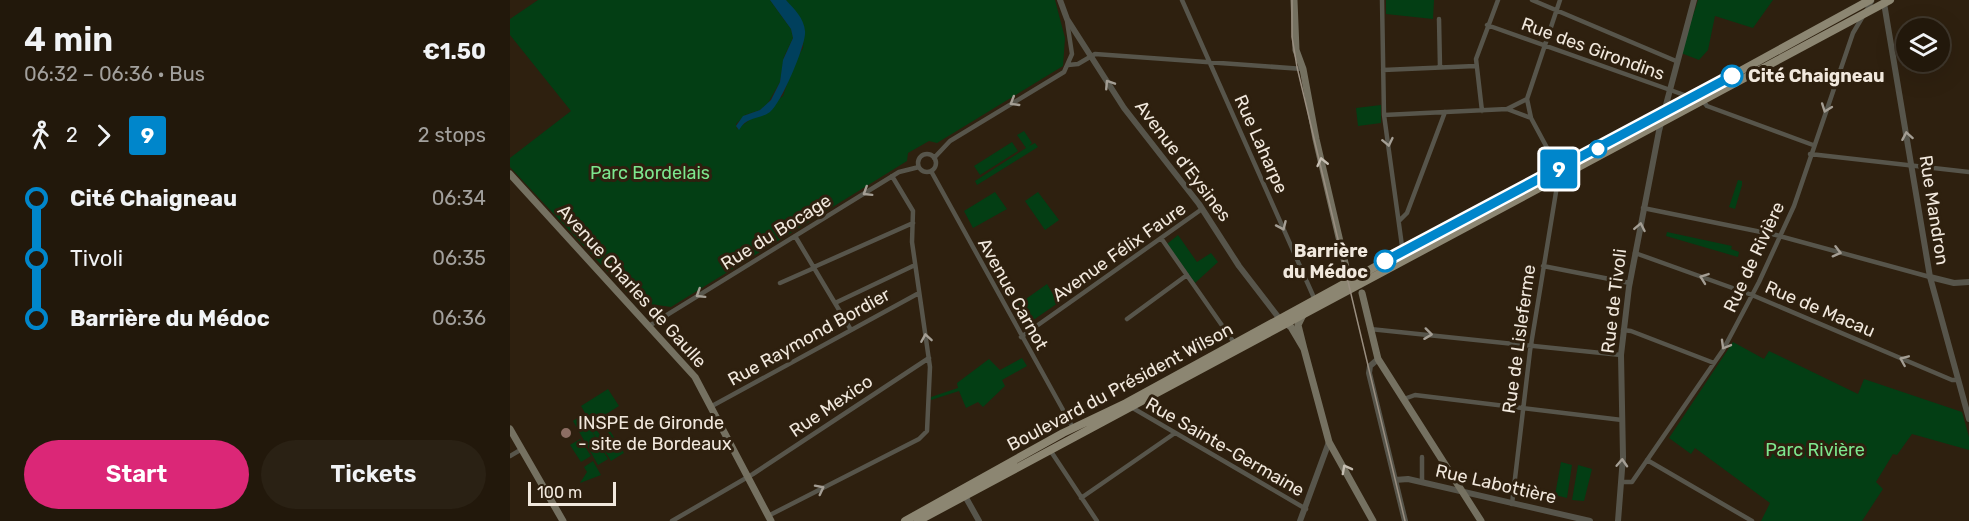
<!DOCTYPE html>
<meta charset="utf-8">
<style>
:root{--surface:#22180b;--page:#2a2114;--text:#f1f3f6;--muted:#a2a09d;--line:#3f372c;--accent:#db2777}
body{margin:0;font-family:Rubik,sans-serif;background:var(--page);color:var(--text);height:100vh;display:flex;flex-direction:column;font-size:22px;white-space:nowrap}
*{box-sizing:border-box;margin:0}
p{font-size:20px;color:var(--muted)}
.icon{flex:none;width:33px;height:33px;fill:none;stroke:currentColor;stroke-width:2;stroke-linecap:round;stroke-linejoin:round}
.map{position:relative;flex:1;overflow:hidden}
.drawer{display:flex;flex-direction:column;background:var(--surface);width:510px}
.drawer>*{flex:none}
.badge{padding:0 12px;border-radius:4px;font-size:21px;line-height:39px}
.buttons{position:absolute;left:1386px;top:18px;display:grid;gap:12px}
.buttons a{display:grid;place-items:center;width:54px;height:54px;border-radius:50%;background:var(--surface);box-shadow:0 6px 24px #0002,0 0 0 2px var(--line);font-size:30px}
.scale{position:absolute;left:18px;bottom:15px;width:88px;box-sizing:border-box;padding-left:6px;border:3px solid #f1e8dd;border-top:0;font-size:16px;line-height:21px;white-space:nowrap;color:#f1e8dd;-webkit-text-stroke:4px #2e200f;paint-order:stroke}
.map>.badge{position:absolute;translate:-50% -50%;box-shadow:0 0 0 3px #fff}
.legs{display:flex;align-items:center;gap:9px;height:66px;padding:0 24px;font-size:20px}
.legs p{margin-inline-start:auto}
.summary{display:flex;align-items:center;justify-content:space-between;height:102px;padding:0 24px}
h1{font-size:33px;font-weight:600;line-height:45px}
.action{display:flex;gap:12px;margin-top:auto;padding:12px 24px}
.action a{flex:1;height:69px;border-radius:36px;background:var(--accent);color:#fff;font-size:24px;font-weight:600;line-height:69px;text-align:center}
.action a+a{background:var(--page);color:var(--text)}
ul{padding:0 24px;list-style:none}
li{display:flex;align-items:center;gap:21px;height:60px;font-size:22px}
li i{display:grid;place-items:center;width:9px;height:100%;margin:0 8px;background:currentColor}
li i::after{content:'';width:15px;height:15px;margin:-8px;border:4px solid;border-radius:50%;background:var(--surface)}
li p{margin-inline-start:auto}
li:first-child i{background:linear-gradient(#0000 50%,currentColor 0)}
li:last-child i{background:linear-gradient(currentColor 50%,#0000 0)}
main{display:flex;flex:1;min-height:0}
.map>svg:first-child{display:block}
.green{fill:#033e14}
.water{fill:#00405d}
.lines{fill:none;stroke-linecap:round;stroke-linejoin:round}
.minor{stroke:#57554b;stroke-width:4.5}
.tertiary{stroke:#57554b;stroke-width:6}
.secondary{stroke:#757161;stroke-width:7}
.primary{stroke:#8c8672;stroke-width:8}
.tram{stroke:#998e80;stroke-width:1.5}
.oneway{stroke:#a49e94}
.oneway2{stroke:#c6beb2}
.line-1-casing{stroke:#fff;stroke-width:14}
.line-1{stroke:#0086cb;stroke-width:9}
.stop-1-dot{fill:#fff;stroke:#0086cb;stroke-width:3}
.education-dot{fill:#8d6e63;stroke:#2e200f;stroke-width:2}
.labels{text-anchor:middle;stroke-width:6;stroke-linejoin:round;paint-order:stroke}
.street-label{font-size:18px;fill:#f1e8dd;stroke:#2e200f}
.stop-label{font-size:18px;font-weight:bold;fill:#f1e8dd;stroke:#2e200f;text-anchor:start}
.park-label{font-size:18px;fill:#7de78e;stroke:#2e200f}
.poi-label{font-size:18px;fill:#f1e8dd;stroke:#2e200f;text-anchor:start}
</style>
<main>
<section class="drawer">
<div class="summary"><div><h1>4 min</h1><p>06:32 – 06:36 · Bus</p></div><b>€1.50</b></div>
<div class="legs"><svg class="icon" aria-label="walk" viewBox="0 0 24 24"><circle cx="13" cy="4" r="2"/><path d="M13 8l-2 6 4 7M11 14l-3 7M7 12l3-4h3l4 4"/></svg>2<svg class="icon" aria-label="forward" viewBox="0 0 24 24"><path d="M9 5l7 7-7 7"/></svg><b class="badge" style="background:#0086cb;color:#fff">9</b><p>2 stops</p></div>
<ul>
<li><i style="color:#0086cb"></i><b>Cité Chaigneau</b><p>06:34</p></li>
<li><i style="color:#0086cb"></i><span>Tivoli</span><p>06:35</p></li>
<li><i style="color:#0086cb"></i><b>Barrière du Médoc</b><p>06:36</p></li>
</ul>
<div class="action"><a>Start</a><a>Tickets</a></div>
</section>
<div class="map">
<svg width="1459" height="521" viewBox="0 0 1459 521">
<rect width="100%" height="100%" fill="#2e200f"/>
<path class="green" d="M28 0H260L281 29 283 38 274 57 270 82 258 103 250 110 235 115 226 124 227 129 273 96 284 63 293 48 294 26 276 0H545L555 38 553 66 427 143 419 141 398 153 397 161 161 307 126 302 0 167V158L61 111 0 35V19Z
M876 0H924L923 19 876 14Z
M1188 0H1263L1243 28 1205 16 1198 50 1189 60 1171 53Z
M871 105V123L848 126 846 108Z
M514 131 522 143 519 146 525 143 528 147 467 185 465 181 516 148 507 135Z
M502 142 508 151 470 175 464 166Z
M1228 180 1232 181V185L1225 209 1219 207Z
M485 192 497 209 463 228 454 211Z
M528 192 549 220 535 230 515 201Z
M1157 232 1222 246 1221 249 1229 252 1228 257 1156 236Z
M668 235 687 262 701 253 708 262 685 283 657 244Z
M537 284 548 303 519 323 515 322 506 306Z
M1223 342 1254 359 1259 351 1348 394 1354 379 1452 412 1459 437V450L1402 434 1387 455 1383 454 1366 482 1373 489 1352 521H1251L1260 503 1185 448 1181 454 1159 438Z
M512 358 517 366 492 380 495 386 473 407 468 402 456 408 449 391 421 400V397L448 388 447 383 479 359 490 370Z
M98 389 109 406 82 423 98 447 105 443 93 424 95 423 114 453 101 461 77 423 98 459 88 465 63 421 75 413 71 406Z
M70 439 81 456 71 462 60 445Z
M83 461 91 475 70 483 77 472 74 467Z
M1051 462 1062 465 1057 498 1045 495Z
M1068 465 1082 469 1074 501 1062 500Z"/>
<path class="water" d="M260 0H276C284 9 294 18 295 31 297 43 271 104 260 112 249 120 237 116 229 130L226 126 233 116 250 110 261 100 270 82 273 60 283 38 281 29Z"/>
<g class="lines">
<path class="minor" d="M672 0 805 300
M872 0 874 115 892 246 897 253 905 255
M1022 0 1166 61
M929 19 930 67
M977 25 1180 97
M558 65 568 64 585 54 793 69
M873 70 965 66
M1017 99 1050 0
M1193 101 1197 106 1303 145
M972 111 966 59 988 0
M874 115 997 109
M1021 118 997 109 1017 99 1021 118 1049 170
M1300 154 1459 172
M408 163a9 9 0 1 1 18 0a9 9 0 1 1-18 0Z
M424 158 440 141 554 72 562 54 557 21
M421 171 563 428
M1133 208 1266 235 1420 277
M889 221 897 213 935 112
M285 236 341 330
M651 238 725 344
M1125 253 1242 295 1442 380H1448
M1033 266 1120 283
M304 267 403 223
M270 283 304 268
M325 303 405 265
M617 319 677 275
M139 326 389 172 409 167
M860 329 1111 355
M1113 330 1121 331 1204 363
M511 337 692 209
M894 399 905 395 1112 420
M202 406 409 293
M621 407 796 509
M540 450 587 521
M0 456 12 449
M912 457V482
M1137 460 1242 521
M1111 482H1122L1213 350 1249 282 1284 206 1343 33 1362 1
M571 498 665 433
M1002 504 1020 351 1047 186 1046 180
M258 516 409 439 417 431 420 367 402 242 403 211 382 176
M162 521 243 474 419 358"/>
<path class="tertiary" d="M550 0 557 19 614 108 689 204 729 266 769 318 766 323
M1374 3 1420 277 1459 419
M1420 277 1444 283 1459 282
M868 359 860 366 859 373 895 521
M885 480 898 479 1080 521
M455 496 469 521
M790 521 819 442
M1108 521 1113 457 1111 355 1119 287 1149 131 1184 0"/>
<path class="secondary" d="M784 0 786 50 793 69 806 139 839 280 836 284
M0 174 185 377 261 521
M852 293 868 359 971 521
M793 315 788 325 794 349
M773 321 781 327 794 349 819 442 863 521
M0 429 53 521"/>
<path class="primary" d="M395 521 553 433 616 403 894 251 1086 150 1360 0
M408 521 1380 0"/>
<path class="tram" d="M782 0V37L787 67 895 521"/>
</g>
<defs><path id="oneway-chevron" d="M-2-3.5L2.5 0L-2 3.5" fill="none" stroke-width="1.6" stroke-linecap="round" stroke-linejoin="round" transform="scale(1.5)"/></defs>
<g class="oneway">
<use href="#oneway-chevron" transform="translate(599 84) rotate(-123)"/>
<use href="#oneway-chevron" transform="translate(504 102) rotate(149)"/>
<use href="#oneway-chevron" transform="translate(1316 108) rotate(110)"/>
<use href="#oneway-chevron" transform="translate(1397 136) rotate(-100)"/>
<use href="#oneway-chevron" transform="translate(878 142) rotate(78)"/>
<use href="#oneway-chevron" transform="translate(357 192) rotate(148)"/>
<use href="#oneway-chevron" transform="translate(772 226) rotate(66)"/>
<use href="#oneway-chevron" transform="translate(1130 227) rotate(-79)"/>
<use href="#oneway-chevron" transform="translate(1327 252) rotate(15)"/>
<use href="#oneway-chevron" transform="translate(1194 278) rotate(-160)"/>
<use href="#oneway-chevron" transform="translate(190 294) rotate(148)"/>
<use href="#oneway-chevron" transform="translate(918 334) rotate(7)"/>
<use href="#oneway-chevron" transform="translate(416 338) rotate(-99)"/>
<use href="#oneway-chevron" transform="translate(1215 345) rotate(120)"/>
<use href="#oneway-chevron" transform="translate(1394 360) rotate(-157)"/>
<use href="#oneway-chevron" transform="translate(1112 463) rotate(-87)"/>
<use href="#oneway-chevron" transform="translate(310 489) rotate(-27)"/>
</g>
<g class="oneway2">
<use href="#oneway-chevron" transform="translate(812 162) rotate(-103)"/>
<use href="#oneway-chevron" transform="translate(836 469) rotate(-118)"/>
</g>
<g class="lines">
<g class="line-1-casing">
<path id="line-1" d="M875 261 1222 76"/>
</g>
<use href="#line-1" class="line-1"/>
</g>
<g class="stop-1-dot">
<circle cx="1222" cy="76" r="10"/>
<circle cx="1088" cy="149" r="8"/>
<circle cx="875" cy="261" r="10"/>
</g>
<circle class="education-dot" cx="56" cy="433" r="6"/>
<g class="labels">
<g class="street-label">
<text transform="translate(1083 49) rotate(20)" y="6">Rue des Girondins</text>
<text transform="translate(751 144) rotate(66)" y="6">Rue Laharpe</text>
<text transform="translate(673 161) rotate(53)" y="6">Avenue d'Eysines</text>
<text transform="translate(1424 210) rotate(81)" y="6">Rue Mandron</text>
<text transform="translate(266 232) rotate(-32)" y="6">Rue du Bocage</text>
<text transform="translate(609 252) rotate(-35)" y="6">Avenue Félix Faure</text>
<text transform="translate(1244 257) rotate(-65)" y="6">Rue de Rivière</text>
<text transform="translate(122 286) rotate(48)" y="6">Avenue Charles de Gaulle</text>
<text transform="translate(503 294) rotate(61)" y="6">Avenue Carnot</text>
<text transform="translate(1104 301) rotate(-83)" y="6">Rue de Tivoli</text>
<text transform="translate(1310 309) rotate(23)" y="6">Rue de Macau</text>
<text transform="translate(299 337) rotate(-29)" y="6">Rue Raymond Bordier</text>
<text transform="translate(1009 339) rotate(-82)" y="6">Rue de Lisleferme</text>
<text transform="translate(610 387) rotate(-28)" y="6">Boulevard du Président Wilson</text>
<text transform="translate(321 406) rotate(-34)" y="6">Rue Mexico</text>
<text transform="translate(715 447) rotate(30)" y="6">Rue Sainte-Germaine</text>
<text transform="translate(986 484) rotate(13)" y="6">Rue Labottière</text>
</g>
<g class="stop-label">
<text x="1238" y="82">Cité Chaigneau</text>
<text x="858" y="257" text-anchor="end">Barrière<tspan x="858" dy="21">du Médoc</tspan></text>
</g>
<g class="park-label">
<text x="140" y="179">Parc Bordelais</text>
<text x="1305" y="456">Parc Rivière</text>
</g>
<g class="poi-label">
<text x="68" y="429">INSPE de Gironde<tspan x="68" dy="21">- site de Bordeaux</tspan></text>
</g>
</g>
</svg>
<div class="buttons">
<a><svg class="icon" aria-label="layers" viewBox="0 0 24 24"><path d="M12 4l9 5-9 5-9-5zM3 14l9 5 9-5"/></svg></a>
</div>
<div class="scale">100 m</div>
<b class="badge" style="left:1049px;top:169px;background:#0086cb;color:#fff">9</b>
</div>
</main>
